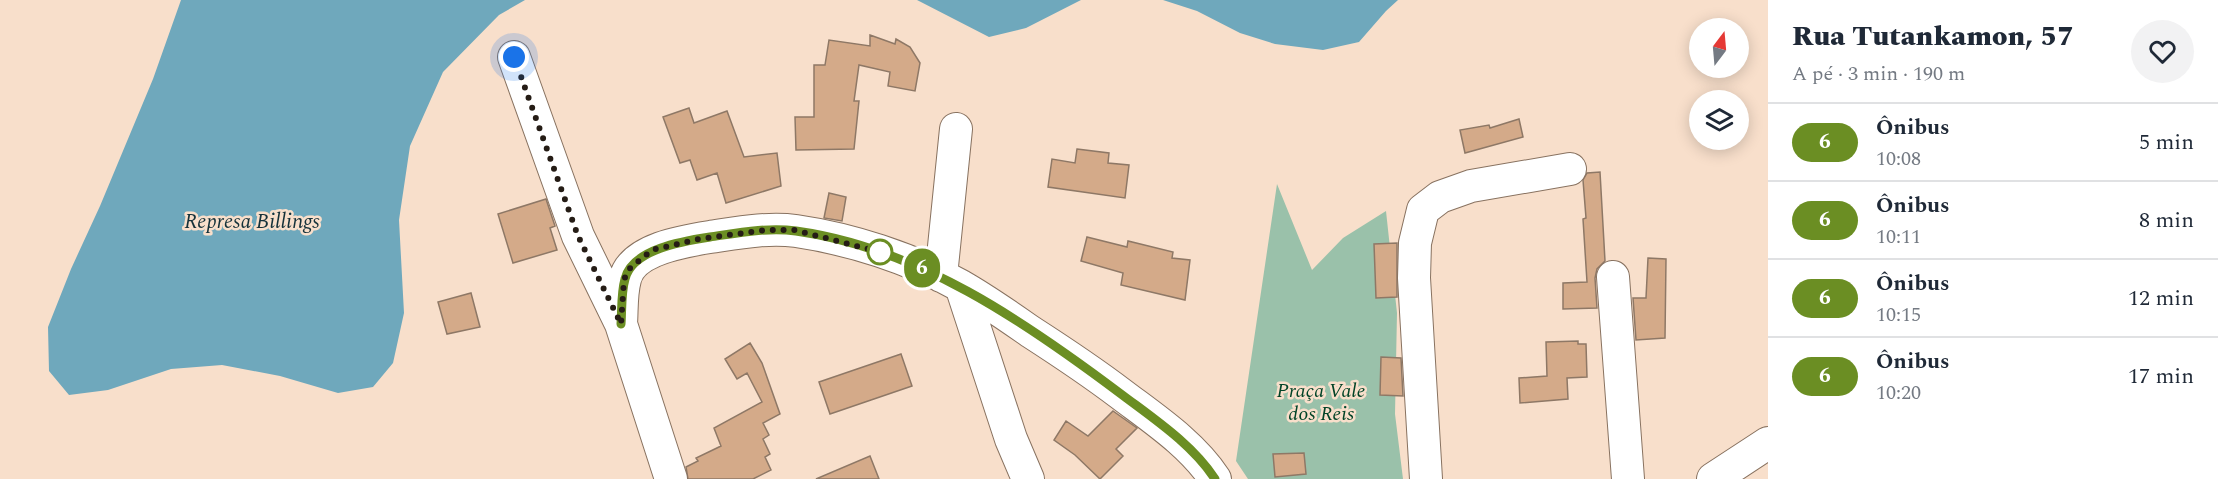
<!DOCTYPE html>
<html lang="pt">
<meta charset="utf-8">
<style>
:root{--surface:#fff;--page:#f2f2f3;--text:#1f2937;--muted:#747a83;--line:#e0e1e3}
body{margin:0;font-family:Spectral,serif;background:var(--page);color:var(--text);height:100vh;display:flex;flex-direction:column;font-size:22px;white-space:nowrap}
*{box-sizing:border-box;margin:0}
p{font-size:20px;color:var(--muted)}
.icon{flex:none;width:33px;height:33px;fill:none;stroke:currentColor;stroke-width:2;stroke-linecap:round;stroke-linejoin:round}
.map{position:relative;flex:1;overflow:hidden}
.details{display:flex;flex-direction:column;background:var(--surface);width:450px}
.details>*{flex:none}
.badge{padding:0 12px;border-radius:20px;font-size:21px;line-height:39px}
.needle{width:39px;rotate:16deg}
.controls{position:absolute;left:1689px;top:18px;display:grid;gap:12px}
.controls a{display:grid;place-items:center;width:60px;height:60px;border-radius:50%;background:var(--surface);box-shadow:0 3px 15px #0003;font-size:30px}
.you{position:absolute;width:30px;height:30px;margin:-15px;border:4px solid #fff;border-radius:50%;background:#1a73e8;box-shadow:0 0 0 9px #1a73e833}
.map>.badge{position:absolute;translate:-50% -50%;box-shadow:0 0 0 3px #fff}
.round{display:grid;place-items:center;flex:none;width:63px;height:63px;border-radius:32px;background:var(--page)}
.summary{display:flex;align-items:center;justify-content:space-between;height:102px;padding:0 24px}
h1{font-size:28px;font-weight:800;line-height:45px}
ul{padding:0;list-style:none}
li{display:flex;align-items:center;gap:18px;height:78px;padding:0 24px;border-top:2px solid var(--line)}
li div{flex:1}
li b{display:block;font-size:22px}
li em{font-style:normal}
li .badge{min-width:66px;font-weight:700;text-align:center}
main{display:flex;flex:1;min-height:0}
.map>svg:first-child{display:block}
.green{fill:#9ac1aa}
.water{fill:#6fa8bc}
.building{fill:#d4aa89;stroke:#8e7866;stroke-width:1.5}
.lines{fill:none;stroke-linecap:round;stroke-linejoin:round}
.minor-casing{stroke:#887260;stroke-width:34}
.minor{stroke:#fff;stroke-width:32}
.line-casing{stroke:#fff;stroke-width:14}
.line{stroke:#6b8e23;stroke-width:9}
.walk{stroke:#251c15;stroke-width:6;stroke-dasharray:0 10.8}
.stop-dot{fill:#fff;stroke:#6b8e23;stroke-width:3}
.labels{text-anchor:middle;stroke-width:5;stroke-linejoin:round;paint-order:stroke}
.park-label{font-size:20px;font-style:italic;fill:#024327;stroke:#f8dfcb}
.water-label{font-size:21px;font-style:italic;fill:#14313a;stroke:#f8dfcb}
</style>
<main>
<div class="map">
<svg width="1768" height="479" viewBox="0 0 1768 479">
<rect width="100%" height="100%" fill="#f8dfcb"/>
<path class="green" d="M1277 184 1312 270 1343 238 1386 211 1397 313 1395 414 1403 479H1248L1236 461Z"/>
<path class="water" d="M181 0H525L499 15 443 72 410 146 399 220 404 313 393 363 373 387 338 393 280 376 222 365 171 369 108 390 69 395 49 371 48 327 71 269 100 206 153 79Z
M917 0H1081L1026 28 989 37Z
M1163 0H1398L1386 11 1359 42 1323 50 1275 44 1240 33 1197 11Z"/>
<path class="building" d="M870 35 895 44 896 39 910 47 920 63 915 91 888 86 890 72 859 65 854 101H859L854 149 796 150 795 117H814V65H825L829 40 870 46Z
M689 108 694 123 727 111 744 157 777 153 781 186 726 203 717 173 697 180 690 160 680 163 663 117Z
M1519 119 1523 137 1465 153 1460 130 1489 125 1490 128Z
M1077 149 1109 153 1108 163 1129 165 1125 198 1048 187 1052 159 1075 163Z
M1600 172 1605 261 1597 269 1595 278 1597 308 1563 309V283L1587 282 1583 219 1586 218 1583 180 1587 173Z
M829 193 846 197 842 221 824 218Z
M546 199 555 226 550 228 557 250 513 263 498 214Z
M1087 237 1127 247 1128 241 1173 252 1172 258 1190 260 1185 300 1121 285 1123 273 1081 261Z
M1397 243V297L1376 298 1374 244Z
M1648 258 1666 259 1665 338 1636 340 1633 298H1646Z
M471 293 480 327 447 334 438 302Z
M1578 341V344H1586L1587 377 1567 378 1568 399 1520 403 1519 378 1547 376 1546 342Z
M750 343 762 363 780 414 763 423 769 435 763 439 770 454 765 457 771 470 753 479H688L686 467 698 461 696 458 721 446 714 428 762 402 747 373 737 379 725 359Z
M901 354 912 386 830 414 819 382Z
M1381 357 1401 358 1403 396 1380 395Z
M1113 411 1137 428 1116 449 1123 456 1100 479 1075 455 1054 440 1066 421 1088 436Z
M1304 453 1306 474 1275 477 1273 454Z
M870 456 879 479H816Z"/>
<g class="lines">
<g class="minor-casing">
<path id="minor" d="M514 57 578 236 621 324 671 479
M941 276 956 129
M1613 277 1628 479
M961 286 1011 439 1028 479
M621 324C622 310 621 293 625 279 632 249 684 241 710 237 737 233 768 227 796 231 851 239 910 258 959 285 984 299 1008 316 1031 332 1062 352 1092 372 1121 394 1154 419 1192 444 1215 479
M1426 479 1414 278 1415 243 1423 210 1440 197 1471 186 1570 169
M1713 479 1768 443"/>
</g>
<use href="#minor" class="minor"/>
</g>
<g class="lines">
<g class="line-casing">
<path id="line" d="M621 324C622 310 621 293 625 279 632 249 684 241 710 237 737 233 768 227 796 231 918 248 1024 321 1121 394 1154 419 1192 444 1215 479"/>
</g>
<use href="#line" class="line"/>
<path class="walk" d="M514 57 578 236 621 324 624 280 628 270 652 250 699 239 766 230H794L880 252"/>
</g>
<circle class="stop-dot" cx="880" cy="252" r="12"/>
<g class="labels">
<g class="park-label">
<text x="1321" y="397">Praça Vale<tspan x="1321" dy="23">dos Reis</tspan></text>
</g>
<g class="water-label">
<text x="252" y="228">Represa Billings</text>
</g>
</g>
</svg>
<div class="controls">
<a><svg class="needle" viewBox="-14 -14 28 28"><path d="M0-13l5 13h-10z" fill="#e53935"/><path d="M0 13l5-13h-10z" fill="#747a83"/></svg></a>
<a><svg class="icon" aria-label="layers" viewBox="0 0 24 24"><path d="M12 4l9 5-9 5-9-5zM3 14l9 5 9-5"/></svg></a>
</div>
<div class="you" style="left:514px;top:57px"></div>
<b class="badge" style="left:922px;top:268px;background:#6b8e23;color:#fff">6</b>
</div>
<section class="details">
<div class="summary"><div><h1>Rua Tutankamon, 57</h1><p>A pé · 3 min · 190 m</p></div><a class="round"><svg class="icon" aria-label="heart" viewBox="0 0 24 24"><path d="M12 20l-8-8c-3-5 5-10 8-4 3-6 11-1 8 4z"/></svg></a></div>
<ul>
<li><span class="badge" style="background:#6b8e23;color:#fff">6</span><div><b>Ônibus</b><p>10:08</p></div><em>5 min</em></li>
<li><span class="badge" style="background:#6b8e23;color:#fff">6</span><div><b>Ônibus</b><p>10:11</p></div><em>8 min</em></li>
<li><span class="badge" style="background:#6b8e23;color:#fff">6</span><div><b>Ônibus</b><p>10:15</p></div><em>12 min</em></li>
<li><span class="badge" style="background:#6b8e23;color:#fff">6</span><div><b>Ônibus</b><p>10:20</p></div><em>17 min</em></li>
</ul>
</section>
</main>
